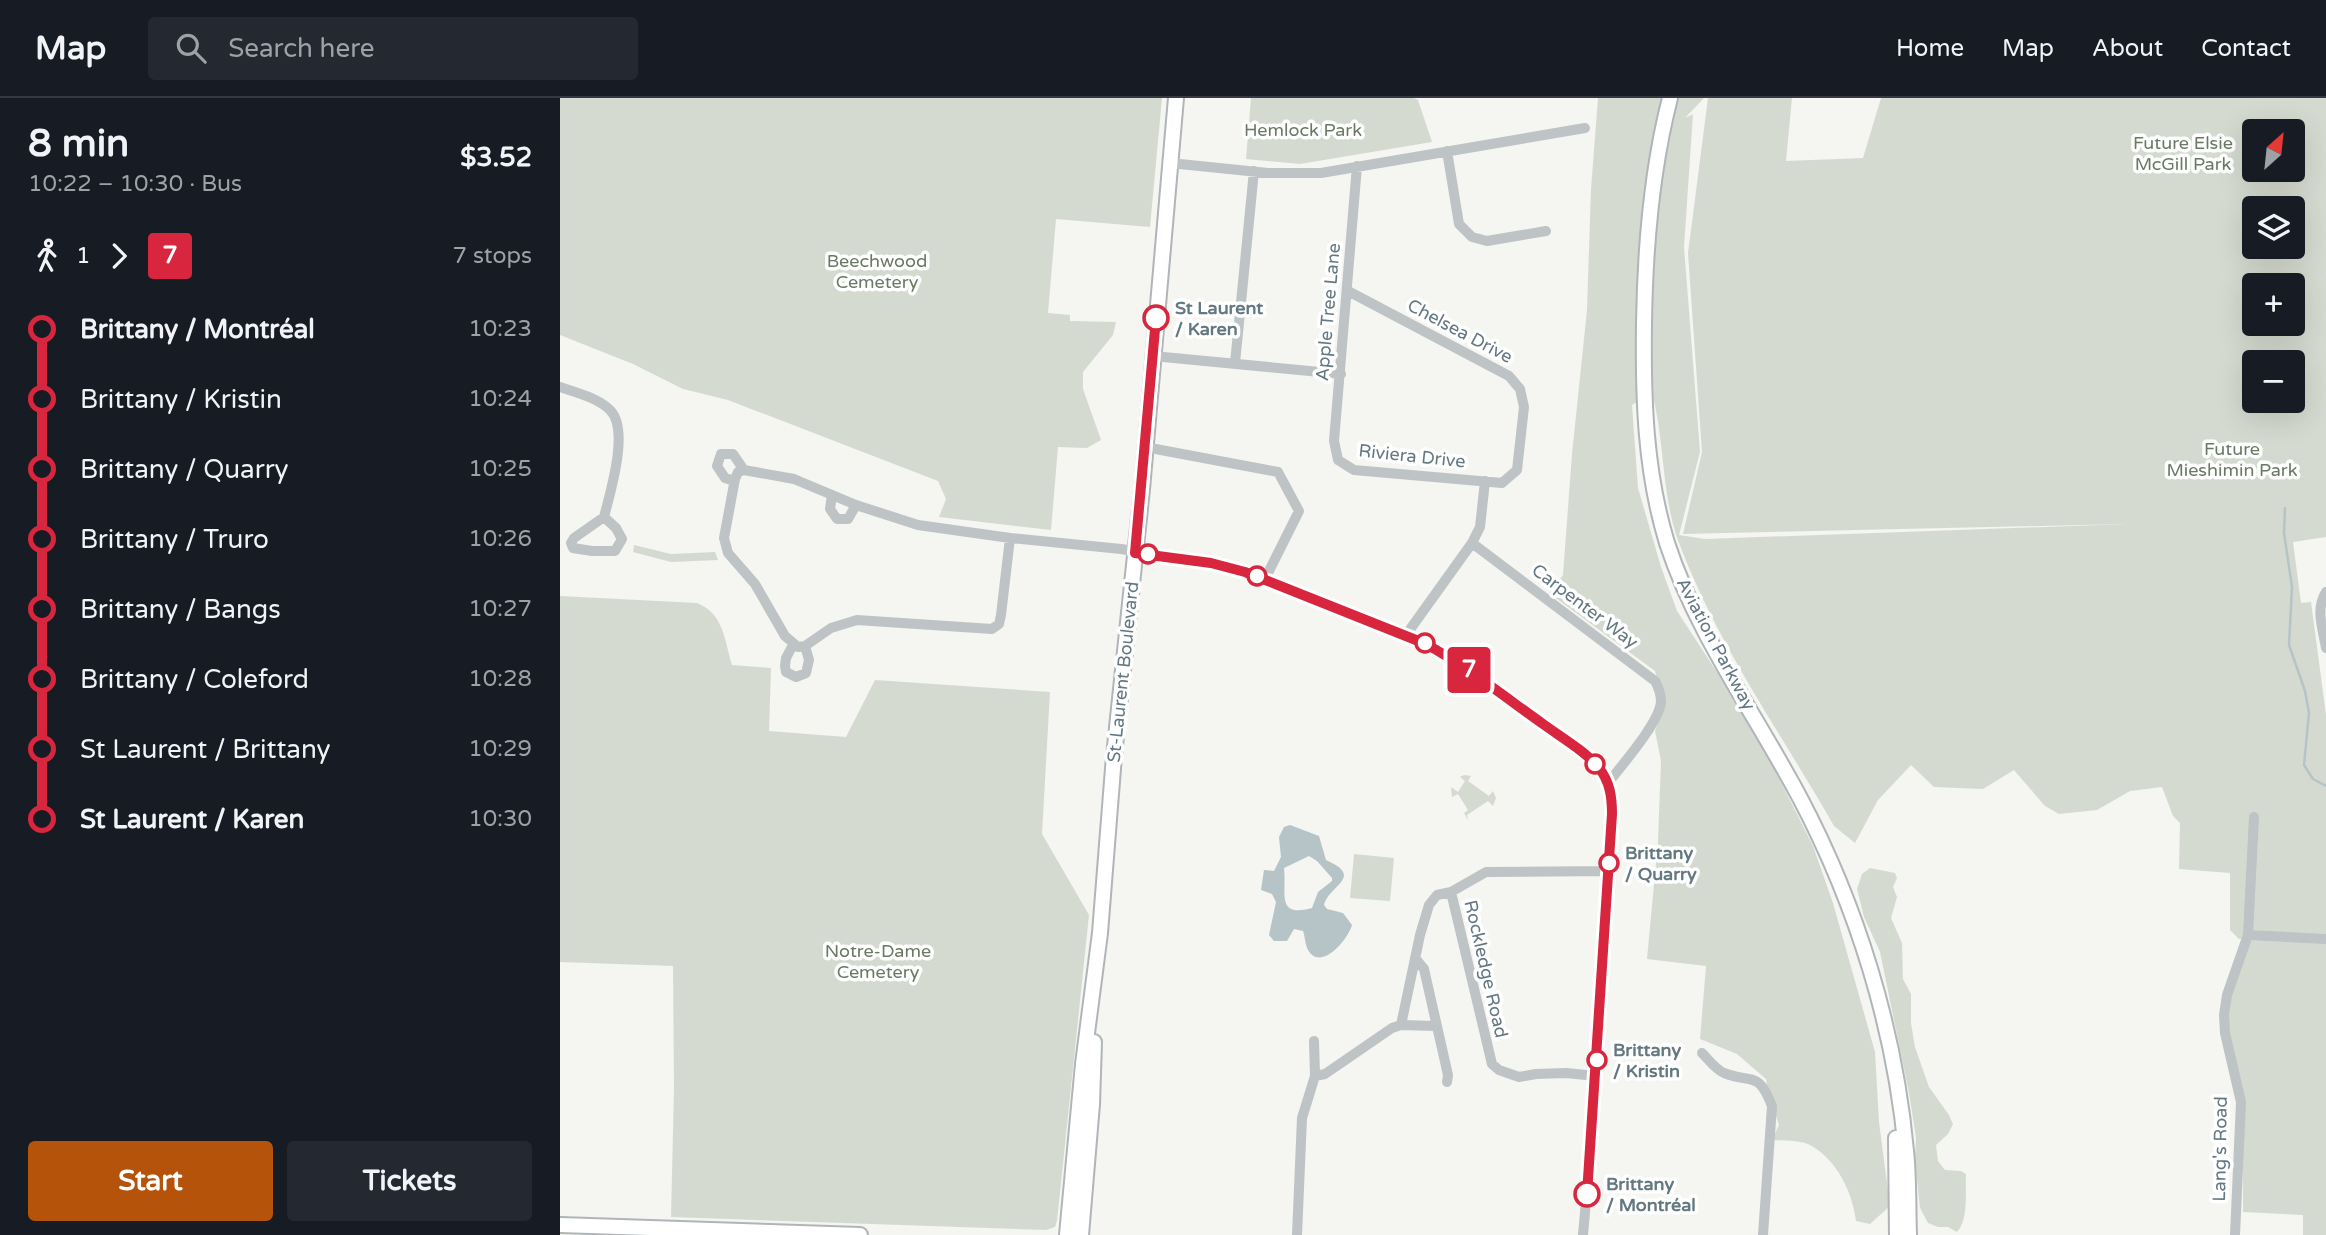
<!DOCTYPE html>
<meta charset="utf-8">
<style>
:root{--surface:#171b24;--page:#242831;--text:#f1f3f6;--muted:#9ea1a6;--line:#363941;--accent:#b45309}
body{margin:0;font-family:"Varela Round",sans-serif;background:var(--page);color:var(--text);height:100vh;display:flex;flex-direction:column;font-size:26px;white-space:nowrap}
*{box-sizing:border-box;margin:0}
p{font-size:23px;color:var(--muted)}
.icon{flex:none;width:38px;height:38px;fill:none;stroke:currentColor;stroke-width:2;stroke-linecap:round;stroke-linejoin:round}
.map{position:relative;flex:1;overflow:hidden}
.panel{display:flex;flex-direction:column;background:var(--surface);width:560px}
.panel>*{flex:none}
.badge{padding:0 14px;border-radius:5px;font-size:24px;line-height:46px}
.needle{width:46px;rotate:27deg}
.controls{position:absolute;left:1682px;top:21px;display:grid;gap:14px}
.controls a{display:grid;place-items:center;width:63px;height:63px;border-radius:7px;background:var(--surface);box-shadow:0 7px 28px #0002;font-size:35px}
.map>.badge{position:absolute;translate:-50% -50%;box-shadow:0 0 0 4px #fff}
.legs{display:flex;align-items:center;gap:10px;height:77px;padding:0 28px;font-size:23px}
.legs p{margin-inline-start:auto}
.head{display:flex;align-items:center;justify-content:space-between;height:119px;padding:0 28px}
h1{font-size:38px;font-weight:800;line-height:52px}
.cta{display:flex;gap:14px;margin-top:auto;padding:14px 28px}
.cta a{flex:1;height:80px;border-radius:7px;background:var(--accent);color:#fff;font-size:28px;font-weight:800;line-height:80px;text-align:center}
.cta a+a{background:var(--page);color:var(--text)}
ul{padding:0 28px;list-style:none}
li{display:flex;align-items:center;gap:24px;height:70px;font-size:26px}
li i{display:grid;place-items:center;width:10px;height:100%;margin:0 9px;background:currentColor}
li i::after{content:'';width:18px;height:18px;margin:-9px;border:5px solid;border-radius:50%;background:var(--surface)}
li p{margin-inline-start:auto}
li:first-child i{background:linear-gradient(#0000 50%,currentColor 0)}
li:last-child i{background:linear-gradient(currentColor 50%,#0000 0)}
header{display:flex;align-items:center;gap:42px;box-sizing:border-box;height:98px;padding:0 35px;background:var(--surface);border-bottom:2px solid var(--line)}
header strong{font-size:33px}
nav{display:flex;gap:38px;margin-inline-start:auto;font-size:24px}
.search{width:490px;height:63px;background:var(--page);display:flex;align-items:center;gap:18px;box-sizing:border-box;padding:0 24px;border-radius:7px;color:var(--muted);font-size:26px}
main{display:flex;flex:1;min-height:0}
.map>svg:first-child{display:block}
.green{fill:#d5dad0;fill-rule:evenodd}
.water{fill:#b6c4c7;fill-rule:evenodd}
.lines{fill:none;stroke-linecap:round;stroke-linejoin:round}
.stream{stroke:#b6c4c7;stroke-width:2.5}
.major-casing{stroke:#afb5b8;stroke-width:18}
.minor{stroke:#bec3c5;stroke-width:10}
.major{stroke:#fff;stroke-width:14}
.line-1-casing{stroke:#fff;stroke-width:16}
.line-1{stroke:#d7263d;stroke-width:10}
.stop-1-dot{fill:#fff;stroke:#d7263d;stroke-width:3.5}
.labels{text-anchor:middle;stroke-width:7;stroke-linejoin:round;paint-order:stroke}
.park-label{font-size:18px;fill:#6a7963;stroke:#fff}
.stop-label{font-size:18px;font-weight:bold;fill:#647882;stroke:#fff;text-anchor:start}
.street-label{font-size:18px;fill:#647882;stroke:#fff}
</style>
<header>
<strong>Map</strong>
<div class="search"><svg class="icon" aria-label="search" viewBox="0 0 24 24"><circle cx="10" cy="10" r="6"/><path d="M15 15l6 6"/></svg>Search here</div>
<nav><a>Home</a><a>Map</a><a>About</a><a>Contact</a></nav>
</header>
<main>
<section class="panel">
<div class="head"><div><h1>8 min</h1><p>10:22 – 10:30 · Bus</p></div><b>$3.52</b></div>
<div class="legs"><svg class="icon" aria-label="walk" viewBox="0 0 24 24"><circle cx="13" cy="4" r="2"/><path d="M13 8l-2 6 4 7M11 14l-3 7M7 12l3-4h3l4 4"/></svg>1<svg class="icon" aria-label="forward" viewBox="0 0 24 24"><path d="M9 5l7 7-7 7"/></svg><b class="badge" style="background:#d7263d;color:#fff">7</b><p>7 stops</p></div>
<ul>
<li><i style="color:#d7263d"></i><b>Brittany / Montréal</b><p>10:23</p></li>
<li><i style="color:#d7263d"></i><span>Brittany / Kristin</span><p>10:24</p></li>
<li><i style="color:#d7263d"></i><span>Brittany / Quarry</span><p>10:25</p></li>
<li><i style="color:#d7263d"></i><span>Brittany / Truro</span><p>10:26</p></li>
<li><i style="color:#d7263d"></i><span>Brittany / Bangs</span><p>10:27</p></li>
<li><i style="color:#d7263d"></i><span>Brittany / Coleford</span><p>10:28</p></li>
<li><i style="color:#d7263d"></i><span>St Laurent / Brittany</span><p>10:29</p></li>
<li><i style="color:#d7263d"></i><b>St Laurent / Karen</b><p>10:30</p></li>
</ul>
<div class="cta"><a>Start</a><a>Tickets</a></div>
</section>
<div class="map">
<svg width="1766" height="1137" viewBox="0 0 1766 1137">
<rect width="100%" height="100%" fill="#f5f5f1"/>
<path class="green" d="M0 0H602L590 129 496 121 488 215 510 217V223L556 224 553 237 523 274V291L541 342 527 350 498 349 491 432 379 419 386 401 378 383 168 302 123 291 73 266 0 237Z
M691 0H854L858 2 872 44 740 66 686 61Z
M1038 0H1144L1125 20 1133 16 1124 149 1140 354 1119 437 1145 441 1567 426 1123 436 1142 354 1128 155 1148 0H1232L1226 63 1303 60 1321 0H1766V439L1733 444 1741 505 1751 504 1766 617V1137H1743V1117L1683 1114V990L1668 938 1670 898 1689 841H1679L1670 832V775L1619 771 1620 725 1613 718 1602 689 1570 693 1537 712 1499 716 1485 708 1454 672 1423 691 1374 689 1351 667 1318 702 1295 745 1274 728C1220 633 1156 545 1118 442 1101 395 1105 342 1092 295L1072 307 1078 390 1101 469 1117 513 1196 634 1253 748 1273 805 1315 954 1319 1024 1330 1108 1310 1126 1296 1123C1292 1093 1277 1062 1250 1047 1240 1042 1223 1043 1212 1042L1219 1027 1208 994 1206 981 1177 956 1140 941 1146 868 1087 861 1098 744 1101 663 1095 633 1105 607 1095 573 989 495 1003 477 1012 356 1027 212 1031 91ZM1694 33H1732V72H1694ZM1694 110H1732V149H1694ZM1694 187H1732V226H1694ZM1694 264H1732V303H1694Z
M74 447 111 456 155 454 158 462 111 464 73 454Z
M0 498 137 505C164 516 164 541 172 567L211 570 209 633 286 639 315 582 490 594 482 736 529 817 497 1123 495 1129 486 1132 111 1119 114 990 113 868 0 864Z
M904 677 911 678 908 683 929 698 933 693 936 700 933 708 928 703 907 717 908 722 904 715 908 712 898 696 892 699 891 689 898 694 905 683 900 679Z
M794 756 834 760 830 803 790 800Z
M1310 770 1335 775 1337 780 1333 789 1337 799 1331 820 1342 845 1343 881 1351 896V925L1355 949 1369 989 1389 1017 1393 1026 1388 1036 1376 1047 1378 1063 1385 1072 1401 1073 1406 1076C1405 1093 1409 1121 1397 1134L1388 1129H1378L1368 1125 1360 1110 1355 1061 1356 1040 1349 995 1320 854 1304 819 1297 791 1302 776Z"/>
<path class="water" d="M730 727 759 738 766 762C805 779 769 787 764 807L767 811 783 815 792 827C788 842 759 876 747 850 745 845 745 838 743 833L734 831 727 843H714L709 837 716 804 712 796 701 792 704 772 714 773 721 759 719 739 724 729ZM749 758 757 763 772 780V783L758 794 752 810C715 820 727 794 724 770Z"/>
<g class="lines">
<path class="stream" d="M1725 410 1724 435 1732 489 1729 547 1745 593 1749 615 1744 667 1753 681 1766 688"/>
<g class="major-casing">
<path id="major" d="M1110 0C1091 74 1085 150 1084 226 1083 300 1085 373 1107 445 1137 537 1195 615 1240 700 1297 808 1335 931 1346 1053 1349 1081 1348 1109 1349 1137
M1336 1040 1337 1137
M0 1127 300 1137
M507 1137 523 966 540 835 554 658 582 391 616 0
M521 1137 532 1006 534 944"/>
</g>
<path class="minor" d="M887 53 899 126 912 139 927 143 986 133
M610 65 708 75H761L1025 30
M788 193 949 278 960 291 964 309 957 372 942 385 794 372 778 362 774 343 797 68
M593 258 781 276
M675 265 694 73
M0 289C16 295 37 299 50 312 70 331 50 395 44 419L14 440 11 445 13 450 32 453H55L62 441 56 430 44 419
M585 349 718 374 739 413 705 481
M174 383 165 380 157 368 161 356H173L184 372
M272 397 270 411 277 421H288L296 407
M450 440 441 517 439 526 432 531 297 522 271 530 245 548 238 549 225 538 195 486 168 455 164 440 175 381 178 374 184 372 234 381 296 407 358 427 450 440 561 451 651 465 685 474 866 546 893 561 1037 668C1049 683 1052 697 1052 716L1035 1002 1023 1137
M912 445 1095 583C1099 590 1101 596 1101 604 1099 625 1062 667 1048 685
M1766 494C1755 511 1763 531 1766 550
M846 537 912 445 920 429 925 383
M233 547 226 560 225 568 226 574 236 579 246 575 249 562 245 548
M891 794 932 966 939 972 959 979 976 976 1006 975 1036 978
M1688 837 1766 841
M855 860 864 871 888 977 887 984
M841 927 860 837 869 807 877 797 891 794 926 774 1049 773
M1142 955C1149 962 1155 971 1164 975 1193 986 1198 972 1212 1008L1203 1137
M755 978 765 976 832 930 841 927 876 928
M737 1137 742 1020 755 978 754 943
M1675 1137 1681 1004 1665 935 1664 917 1667 897 1688 837 1694 719"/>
<use href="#major" class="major"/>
</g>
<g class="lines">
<g class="line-1-casing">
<path id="line-1" d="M596 220 575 455 651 465 685 474 866 546C907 569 945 599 983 626 1001 639 1025 653 1039 670 1050 684 1052 699 1052 716L1027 1096"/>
</g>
<use href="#line-1" class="line-1"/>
</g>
<g class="stop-1-dot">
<circle cx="596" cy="220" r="12"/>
<circle cx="588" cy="456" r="9"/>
<circle cx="697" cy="478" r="9"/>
<circle cx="865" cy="545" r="9"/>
<circle cx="1035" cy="666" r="9"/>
<circle cx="1049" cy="765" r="9"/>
<circle cx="1037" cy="962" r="9"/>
<circle cx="1027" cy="1096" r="12"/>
</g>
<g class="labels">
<g class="park-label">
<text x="743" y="38">Hemlock Park</text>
<text x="1623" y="51">Future Elsie<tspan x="1623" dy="21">McGill Park</tspan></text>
<text x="317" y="169">Beechwood<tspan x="317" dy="21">Cemetery</tspan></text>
<text x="1672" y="357">Future<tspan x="1672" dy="21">Mieshimin Park</tspan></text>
<text x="318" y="859">Notre-Dame<tspan x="318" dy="21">Cemetery</tspan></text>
</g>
<g class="stop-label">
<text x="615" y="216">St Laurent<tspan x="615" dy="21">/ Karen</tspan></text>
<text x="1065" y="761">Brittany<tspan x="1065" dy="21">/ Quarry</tspan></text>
<text x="1053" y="958">Brittany<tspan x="1053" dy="21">/ Kristin</tspan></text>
<text x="1046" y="1092">Brittany<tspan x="1046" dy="21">/ Montréal</tspan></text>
</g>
<g class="street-label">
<text transform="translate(768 214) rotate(-85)" y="6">Apple Tree Lane</text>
<text transform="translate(900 233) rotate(28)" y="6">Chelsea Drive</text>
<text transform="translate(852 358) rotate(6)" y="6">Riviera Drive</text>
<text transform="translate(1025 508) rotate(37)" y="6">Carpenter Way</text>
<text transform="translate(1156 546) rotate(62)" y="6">Aviation Parkway</text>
<text transform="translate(563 574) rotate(-84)" y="6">St-Laurent Boulevard</text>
<text transform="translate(926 871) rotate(77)" y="6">Rockledge Road</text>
<text transform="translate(1660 1051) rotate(-89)" y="6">Lang's Road</text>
</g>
</g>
</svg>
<div class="controls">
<a><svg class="needle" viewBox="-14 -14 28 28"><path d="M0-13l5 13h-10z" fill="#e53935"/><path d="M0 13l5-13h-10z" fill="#9ea1a6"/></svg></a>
<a><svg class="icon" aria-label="layers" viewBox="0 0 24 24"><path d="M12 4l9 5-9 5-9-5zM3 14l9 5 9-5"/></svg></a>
<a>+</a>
<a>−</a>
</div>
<b class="badge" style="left:909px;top:572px;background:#d7263d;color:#fff">7</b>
</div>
</main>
